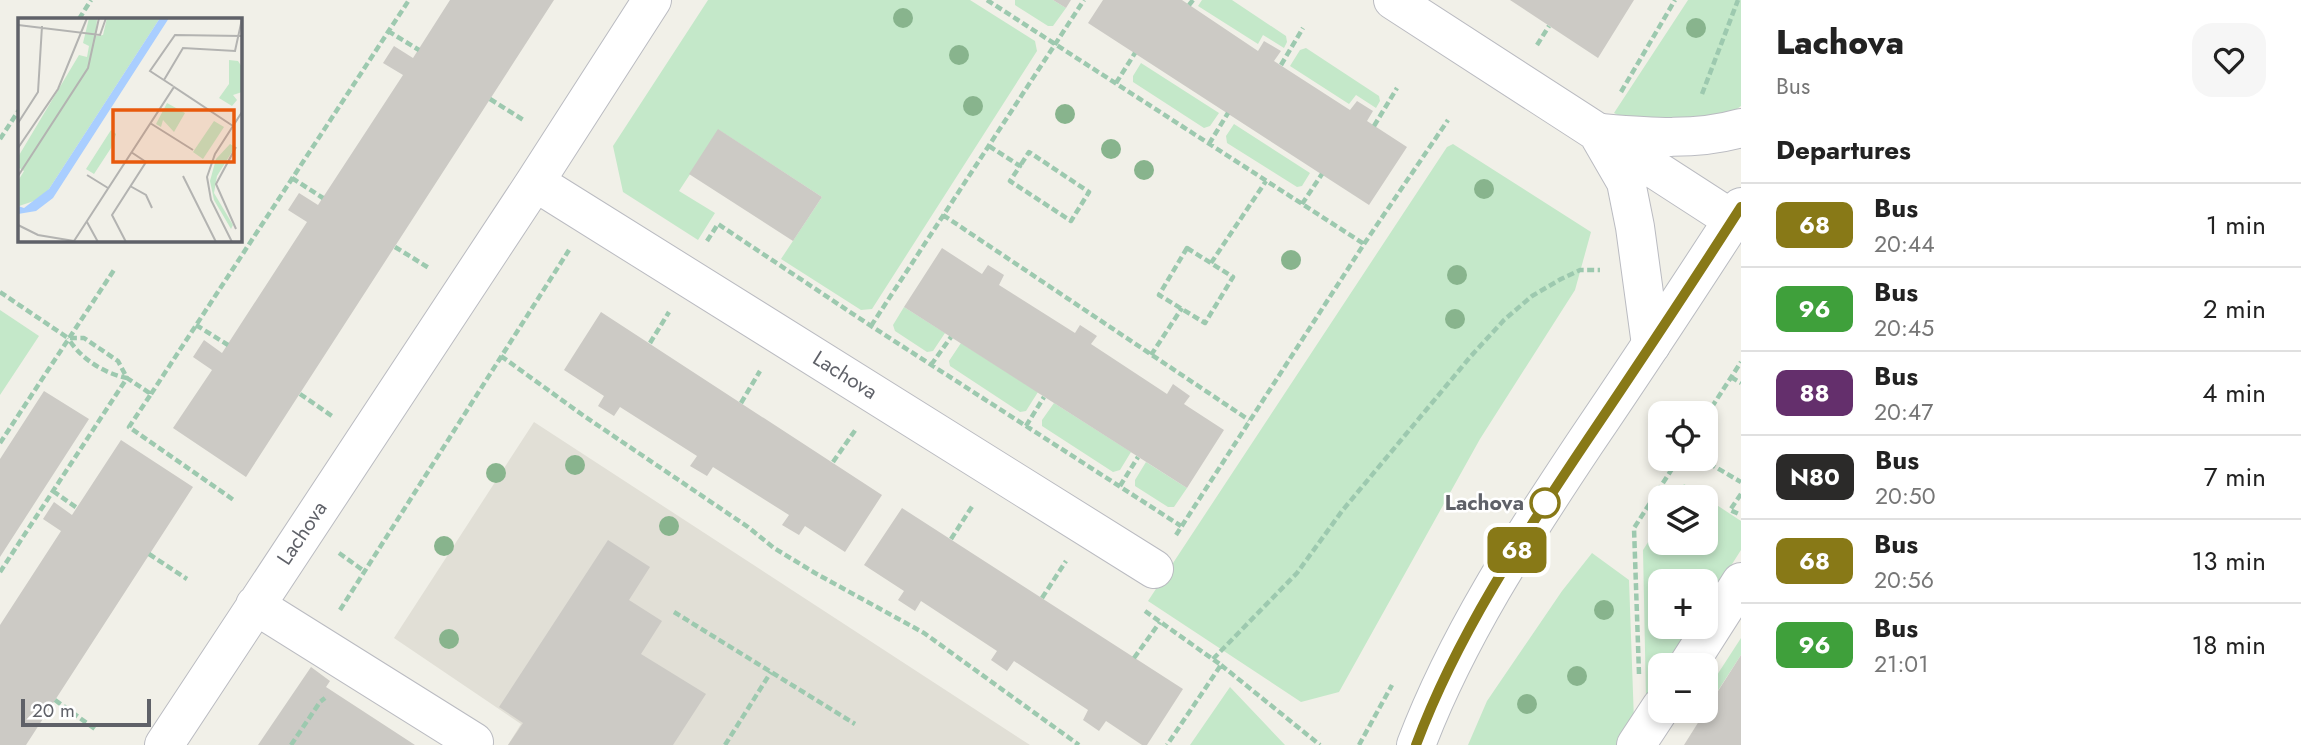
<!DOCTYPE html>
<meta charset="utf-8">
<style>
:root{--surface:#fff;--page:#f6f6f6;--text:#222;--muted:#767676;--line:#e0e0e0}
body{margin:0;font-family:Jost,sans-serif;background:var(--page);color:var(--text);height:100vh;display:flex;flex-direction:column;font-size:26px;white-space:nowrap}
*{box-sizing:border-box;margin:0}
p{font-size:23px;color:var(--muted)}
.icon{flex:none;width:38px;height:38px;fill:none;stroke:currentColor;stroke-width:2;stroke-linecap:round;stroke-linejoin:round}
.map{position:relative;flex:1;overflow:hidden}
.drawer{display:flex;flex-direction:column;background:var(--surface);width:560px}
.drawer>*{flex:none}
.badge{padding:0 14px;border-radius:10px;font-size:24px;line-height:46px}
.buttons{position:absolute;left:1648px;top:401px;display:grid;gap:14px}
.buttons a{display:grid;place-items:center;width:70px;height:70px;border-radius:14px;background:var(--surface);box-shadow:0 4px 10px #0003;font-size:35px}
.scale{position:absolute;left:21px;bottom:18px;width:130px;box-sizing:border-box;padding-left:7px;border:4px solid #5f6168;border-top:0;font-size:19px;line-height:24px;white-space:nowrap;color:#5f6168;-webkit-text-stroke:5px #fff;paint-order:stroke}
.map>.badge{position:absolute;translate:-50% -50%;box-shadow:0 0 0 4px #fff}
h2{padding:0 35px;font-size:26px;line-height:63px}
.round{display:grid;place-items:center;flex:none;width:74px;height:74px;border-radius:21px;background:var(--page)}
.overview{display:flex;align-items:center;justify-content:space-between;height:119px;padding:0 35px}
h1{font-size:33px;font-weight:800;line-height:52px}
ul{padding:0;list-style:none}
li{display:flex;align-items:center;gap:21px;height:84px;padding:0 35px;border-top:2px solid var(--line)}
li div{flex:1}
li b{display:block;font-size:26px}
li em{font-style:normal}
li .badge{min-width:77px;font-weight:700;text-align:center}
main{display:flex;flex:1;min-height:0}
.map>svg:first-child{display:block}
.education{fill:#e1dfd6}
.green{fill:#c4e8c9}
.building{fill:#cccac5}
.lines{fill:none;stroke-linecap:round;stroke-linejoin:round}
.street-casing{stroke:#babbc1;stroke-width:40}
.secondary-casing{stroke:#b9bbc1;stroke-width:40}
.path{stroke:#9dc9af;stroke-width:4.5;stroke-dasharray:7 3.5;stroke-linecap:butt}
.street{stroke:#fff;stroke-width:38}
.secondary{stroke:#fff;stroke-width:38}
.tree{fill:#88b48d}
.line-casing{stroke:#fff;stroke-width:16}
.line{stroke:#887917;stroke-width:10}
.stop-dot{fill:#fff;stroke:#887917;stroke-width:3.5}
.labels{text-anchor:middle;stroke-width:5;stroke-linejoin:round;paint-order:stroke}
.street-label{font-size:21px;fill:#5f6168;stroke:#fff}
.stop-label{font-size:21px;font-weight:bold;fill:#5f6168;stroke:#fff;text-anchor:end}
.inset-road{fill:none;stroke:#b3b3b1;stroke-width:2}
.view{fill:#e8590c;fill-opacity:0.15;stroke:#e8590c;stroke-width:3.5}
.inset-edge{fill:none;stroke:#5f6168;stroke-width:3.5}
</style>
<main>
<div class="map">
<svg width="1741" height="745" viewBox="0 0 1741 745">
<rect width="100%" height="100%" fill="#f1f0e8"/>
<path class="education" d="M534 422 1030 745H508L521 724 394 638Z"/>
<path class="green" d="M708 0H970L1035 41 1037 51 872 309 861 310 781 259 822 197 719 130 679 191 715 213 698 240 623 192 613 146Z
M1015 0H1053L1066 8 1053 26H1048L1015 5Z
M1202 0H1232L1286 36 1287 42 1284 48 1263 35 1258 44 1198 6Z
M1688 0H1741V106L1713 126 1645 129 1614 113Z
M1306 48 1379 96 1380 101 1376 108 1356 95 1349 104 1290 66 1300 50Z
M1141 63 1219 113 1210 126 1204 128 1133 82V76Z
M1234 124 1310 173 1302 186 1297 187 1227 143 1226 136Z
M1453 144 1591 232 1575 290 1480 439 1339 692 1301 702 1148 601 1447 147Z
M904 307 945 333 933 351 927 352 895 331 893 325Z
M0 310 39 336 0 395Z
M961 343 1038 392 1026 411 1020 412 950 366 949 361Z
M1054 403 1131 452 1120 470 1113 472 1042 426V420Z
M1146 462 1187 488 1174 507H1168L1135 486V480Z
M1684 484 1704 497H1676Z
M1706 498 1741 521V550L1706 605V581H1661V626L1693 627 1668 665H1661V677L1646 700 1643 550 1661 522V542H1706Z
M1592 553 1629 580 1634 721 1619 745H1468L1487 701 1562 591Z
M1741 638V655L1706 709V692Z
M1230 687 1285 745H1190Z"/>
<path class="building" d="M450 0H554L246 477 173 428 212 370 193 357 204 340 222 353 307 222 288 210 299 193 318 205 403 75 383 63 394 46 413 58Z
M1053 0H1071L1066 8Z
M1103 0H1182L1258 51 1264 41 1281 51 1274 61 1350 110 1357 101 1373 111 1367 121 1407 147 1369 205 1088 23Z
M1510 0H1634L1598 58Z
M718 129 822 197 793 241 689 174Z
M942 248 982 274 988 265 1004 275 999 285 1075 333 1080 325 1097 336 1091 344 1167 394 1173 384 1190 396 1184 404 1224 430 1187 488 904 307Z
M601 312 882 495 845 552 805 526 799 535 782 525 789 515 713 467 707 476 690 466 697 456 620 407 614 416 598 406 604 396 564 370Z
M44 391 89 419 0 557V459Z
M121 440 193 487 26 745H0V625L61 531 43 519 54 502 72 515Z
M902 508 1183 689 1147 745H1142L1106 721 1099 731 1083 720 1088 710 1014 661 1007 671 991 660 997 651 921 601 915 611 898 600 904 591 864 565Z
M608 540 650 567 629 600 662 621 641 654 706 694 673 745H508L523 723 499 707Z
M1741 655V745H1684L1706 710Z
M311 667 330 681 326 687 415 745H258Z"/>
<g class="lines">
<g class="street-casing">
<path id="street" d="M1393 0 1733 220
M1603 133C1650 137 1696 141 1741 128
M1600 137 1626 182 1635 227 1651 345
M535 182 1154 569
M255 605 474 742 472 745
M1688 665 1741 582
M164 745 535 182 652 0
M1636 745 1661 707"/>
</g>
<g class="secondary-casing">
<path id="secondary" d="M1416 745C1457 637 1521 539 1585 443 1638 365 1690 286 1741 207"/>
</g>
<path class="path" d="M987 0 1364 244
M1189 5 1193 0
M79 19 91 0
M388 31 419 50
M1537 45 1549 26
M1281 65 1303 28
M1116 83 1135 53
M1621 92 1675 0
M1702 94 1738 0
M490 99 525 121
M1374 126 1397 88
M0 139 19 110
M1209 144 1228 113
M989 146 1020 166 1010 181 1071 221 1089 192 1029 152 1020 166
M292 178 323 198
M1302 204 1322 174
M943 215 1249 420
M707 241 718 224 871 326 1181 526
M395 247 429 268
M1187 248 1233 277 1205 323 1159 295Z
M1211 263 1266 181
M0 292 68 338H84L118 361 127 378 151 394 129 427 235 501
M196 325 228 345
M871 326 1084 0
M650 343 669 312
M1151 355 1182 308
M501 356 584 416 748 527 774 548 815 573 924 633 1079 745
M931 365 951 337
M1731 377 1741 383
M151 394 409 0
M300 394 332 416
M741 403 760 371
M1706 416 1741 362
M1026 426 1044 397
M0 443 114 270
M1700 458 1741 482
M833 462 856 429
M1120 486 1138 457
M53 491 77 508
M1741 494 1730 510 1741 515
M1176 535 1364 244 1448 120
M951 539 973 505
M339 553 364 571
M149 554 187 579
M0 572 127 378C103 373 81 359 68 338
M1042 598 1066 561
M340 610 569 250
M1145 611 1221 665 1167 745
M674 612 855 724
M1134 658 1160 622
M1213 659 1297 573 1342 511 1471 356 1504 320 1532 296 1561 279 1580 270H1600
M1221 665 1320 745
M1639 674 1634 528 1679 458
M55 700 95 729
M291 745 320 702 325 698
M725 745 771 672
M1359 745 1392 685"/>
<use href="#street" class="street"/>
<use href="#secondary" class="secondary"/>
</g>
<g class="tree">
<circle cx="903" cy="18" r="10"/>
<circle cx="1696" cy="28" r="10"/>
<circle cx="959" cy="55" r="10"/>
<circle cx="973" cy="106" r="10"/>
<circle cx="1065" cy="114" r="10"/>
<circle cx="1111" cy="149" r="10"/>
<circle cx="1144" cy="170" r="10"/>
<circle cx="1484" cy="189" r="10"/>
<circle cx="1291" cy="260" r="10"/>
<circle cx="1457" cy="275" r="10"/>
<circle cx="1455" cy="319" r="10"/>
<circle cx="575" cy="465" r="10"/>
<circle cx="496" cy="473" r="10"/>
<circle cx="669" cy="526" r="10"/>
<circle cx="444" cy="546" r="10"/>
<circle cx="1604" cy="610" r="10"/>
<circle cx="449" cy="639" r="10"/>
<circle cx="1577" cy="676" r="10"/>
<circle cx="1527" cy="704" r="10"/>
</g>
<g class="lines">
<g class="line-casing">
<path id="line" d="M1416 745C1457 635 1523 536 1588 439 1640 362 1691 285 1741 207"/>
</g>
<use href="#line" class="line"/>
</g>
<circle class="stop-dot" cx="1545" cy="503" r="14"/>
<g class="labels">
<g class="street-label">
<text transform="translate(845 375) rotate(32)" y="7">Lachova</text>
<text transform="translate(302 533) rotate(-56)" y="7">Lachova</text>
</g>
<g class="stop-label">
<text x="1524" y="510">Lachova</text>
</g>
</g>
<g transform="translate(18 18)">
<rect width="224" height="224" fill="#f1f0e8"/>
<path d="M71 0H79L78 18 85 17 89 0H142L31 171 22 181 1 188 0 163 6 153 0 149V139L61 37 69 39 71 28 65 25ZM211 42 220 43 224 49V74L215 77 219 82 214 88 201 80 211 66ZM149 85 167 95 156 114 145 102 143 109 138 106ZM196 103 206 109 185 141 175 134ZM93 112 98 116 93 130 76 156 68 151ZM212 126 217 129 199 158 196 175 215 207 213 211 196 182 192 163 198 141Z" fill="#c4e8c9"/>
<path d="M142 0H151L35 180 18 193 0 196V188L6 190 31 171Z" fill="#a9ceff"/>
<path class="inset-road" d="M0 7 82 17 88 0M146 62 165 30 217 33 224 1M155 68 132 53 157 17 224 18M0 105 20 74 24 8M132 105 175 132M0 130 40 71 69 0M69 157 90 170M0 158 70 50 81 0M165 158 198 224M112 168 128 177 134 190M69 204 80 224M0 207 20 217 56 223M218 211 198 166 218 129M56 223 156 69 215 108M108 224 94 197 128 144 113 134M214 224 193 182 189 159 197 136 224 94"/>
<path class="view" d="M95 92H216V144H95Z"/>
<rect width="224" height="224" class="inset-edge"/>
</g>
</svg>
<div class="buttons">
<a><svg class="icon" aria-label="locate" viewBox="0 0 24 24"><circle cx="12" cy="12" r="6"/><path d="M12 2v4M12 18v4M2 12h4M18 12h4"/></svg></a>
<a><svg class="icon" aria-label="layers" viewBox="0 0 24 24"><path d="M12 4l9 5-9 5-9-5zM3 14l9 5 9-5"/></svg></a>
<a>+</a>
<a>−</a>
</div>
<div class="scale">20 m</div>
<b class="badge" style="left:1517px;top:550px;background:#887917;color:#fff">68</b>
</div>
<section class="drawer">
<div class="overview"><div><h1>Lachova</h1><p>Bus</p></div><a class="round"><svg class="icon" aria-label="heart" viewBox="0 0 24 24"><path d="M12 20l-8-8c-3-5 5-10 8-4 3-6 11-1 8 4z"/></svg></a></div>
<h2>Departures</h2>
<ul>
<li><span class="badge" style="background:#887917;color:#fff">68</span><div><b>Bus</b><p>20:44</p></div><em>1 min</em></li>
<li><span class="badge" style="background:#3fa03b;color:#fff">96</span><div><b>Bus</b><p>20:45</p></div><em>2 min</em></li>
<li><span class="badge" style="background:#642f6c;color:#fff">88</span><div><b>Bus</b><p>20:47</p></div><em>4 min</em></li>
<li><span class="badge" style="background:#2b2a29;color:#fff">N80</span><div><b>Bus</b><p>20:50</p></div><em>7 min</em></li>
<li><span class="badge" style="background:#887917;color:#fff">68</span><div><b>Bus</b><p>20:56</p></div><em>13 min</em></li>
<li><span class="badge" style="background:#3fa03b;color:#fff">96</span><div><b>Bus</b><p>21:01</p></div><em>18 min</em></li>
</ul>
</section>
</main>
